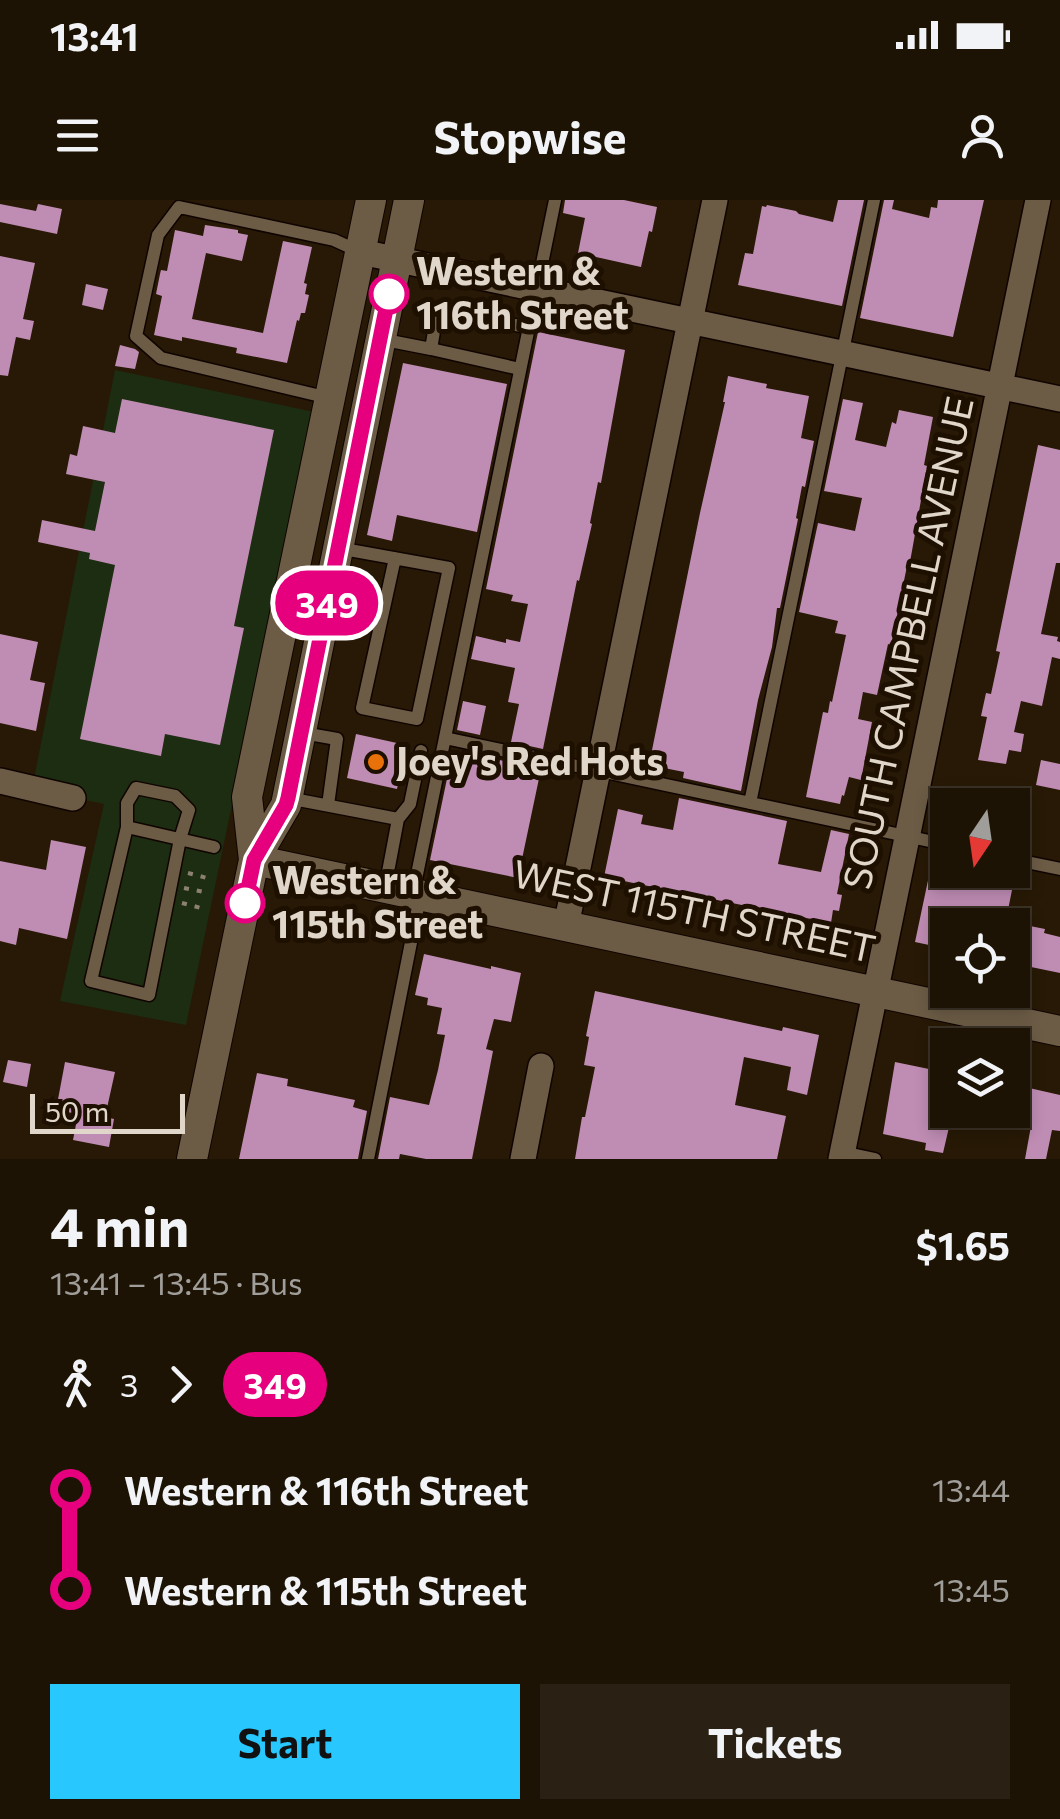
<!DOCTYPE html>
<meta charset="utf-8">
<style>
:root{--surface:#1d1304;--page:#2a2013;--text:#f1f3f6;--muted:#a09e9a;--line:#3b3226;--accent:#28c8ff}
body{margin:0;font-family:Commissioner,sans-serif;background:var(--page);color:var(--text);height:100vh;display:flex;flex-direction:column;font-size:38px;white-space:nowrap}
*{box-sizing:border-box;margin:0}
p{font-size:32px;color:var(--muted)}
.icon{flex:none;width:55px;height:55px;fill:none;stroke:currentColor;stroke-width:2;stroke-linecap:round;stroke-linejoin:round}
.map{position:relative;height:959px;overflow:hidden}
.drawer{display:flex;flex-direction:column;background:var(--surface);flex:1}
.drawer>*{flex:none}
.badge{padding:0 20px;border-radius:32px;font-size:35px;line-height:65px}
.needle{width:65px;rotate:193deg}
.fabs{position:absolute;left:930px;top:588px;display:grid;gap:20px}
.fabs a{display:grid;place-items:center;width:100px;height:100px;border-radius:0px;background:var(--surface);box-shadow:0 5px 15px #0003,0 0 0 2px var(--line);font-size:50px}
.scale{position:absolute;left:30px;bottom:25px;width:155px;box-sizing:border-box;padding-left:10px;border:5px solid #e0d6c9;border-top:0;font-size:28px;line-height:35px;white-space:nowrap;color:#e0d6c9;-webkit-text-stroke:8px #1e1000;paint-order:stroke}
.map>.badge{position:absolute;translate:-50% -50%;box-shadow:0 0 0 5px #fff}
.legs{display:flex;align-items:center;gap:15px;height:110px;padding:0 50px;font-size:32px}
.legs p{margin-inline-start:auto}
.headline{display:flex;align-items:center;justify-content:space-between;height:170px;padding:0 50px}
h1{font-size:55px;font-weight:700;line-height:75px}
.cta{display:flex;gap:20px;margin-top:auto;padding:20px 50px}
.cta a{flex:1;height:115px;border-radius:0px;background:var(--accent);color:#111;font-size:40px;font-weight:700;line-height:115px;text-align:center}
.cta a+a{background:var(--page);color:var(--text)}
ul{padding:0 50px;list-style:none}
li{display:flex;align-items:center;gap:35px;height:100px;font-size:38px}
li i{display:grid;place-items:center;width:15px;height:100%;margin:0 12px;background:currentColor}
li i::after{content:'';width:25px;height:25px;margin:-12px;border:8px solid;border-radius:50%;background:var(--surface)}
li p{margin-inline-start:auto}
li:first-child i{background:linear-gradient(#0000 50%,currentColor 0)}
li:last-child i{background:linear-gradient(currentColor 50%,#0000 0)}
.status{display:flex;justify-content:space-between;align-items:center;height:70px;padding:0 50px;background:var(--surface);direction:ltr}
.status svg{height:28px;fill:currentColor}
header{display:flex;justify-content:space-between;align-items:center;height:130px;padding:0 50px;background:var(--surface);font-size:45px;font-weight:700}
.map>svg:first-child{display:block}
.green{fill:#1d2d11}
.building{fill:#bf8cb4}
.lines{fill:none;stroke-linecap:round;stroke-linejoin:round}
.lane-casing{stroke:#100400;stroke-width:15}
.street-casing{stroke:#100400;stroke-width:28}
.secondary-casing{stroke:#100400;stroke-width:32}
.path{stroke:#8c8070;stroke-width:4;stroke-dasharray:5 8;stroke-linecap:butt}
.lane{stroke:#6c5c46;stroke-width:12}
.street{stroke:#6c5c46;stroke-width:25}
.secondary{stroke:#6c5c46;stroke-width:30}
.line-1-casing{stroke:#fff;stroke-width:22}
.line-1{stroke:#e6007e;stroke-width:15}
.stop-1-dot{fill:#fff;stroke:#e6007e;stroke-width:5}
.food-dot{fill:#e8710a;stroke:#1e1000;stroke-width:4}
.labels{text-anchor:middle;stroke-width:10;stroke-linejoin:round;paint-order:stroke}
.stop-label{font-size:38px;font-weight:bold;fill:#e0d6c9;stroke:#1e1000;text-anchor:start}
.street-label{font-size:38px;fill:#e0d6c9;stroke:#1e1000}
.poi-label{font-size:38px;font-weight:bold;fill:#e0d6c9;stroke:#1e1000;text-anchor:start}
</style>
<div class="status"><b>13:41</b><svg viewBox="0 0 49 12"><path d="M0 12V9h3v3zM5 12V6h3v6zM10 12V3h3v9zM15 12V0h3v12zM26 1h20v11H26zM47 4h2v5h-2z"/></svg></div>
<header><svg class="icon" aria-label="menu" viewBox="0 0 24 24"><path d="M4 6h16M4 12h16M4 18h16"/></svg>Stopwise<svg class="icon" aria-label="person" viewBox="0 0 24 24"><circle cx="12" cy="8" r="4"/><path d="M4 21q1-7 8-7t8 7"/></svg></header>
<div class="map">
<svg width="1060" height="959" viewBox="0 0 1060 959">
<rect width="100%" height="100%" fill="#271905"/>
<path class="green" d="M115 170 314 212 186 825 60 801 104 604 32 589Z"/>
<path class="building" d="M565 0H624L657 7 652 32 649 31 641 67 578 53 585 18 563 13Z
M838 0H864L842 106 738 85 745 53 753 54 762 6 766 7 767 5 796 11 799 14 833 22Z
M884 0H894L892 9 929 18 931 7 937 8 938 0H984L953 137 860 118Z
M0 4 36 11 38 4 62 9 57 34 0 22Z
M205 25 238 30V33L248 35 242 61 206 53 192 119 263 133 283 41 312 47 304 83 307 84 305 94 309 95 305 113H301L299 121 297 120 287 163 236 153 237 148 182 137V141L154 135 162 96 156 94 160 74 161 70 167 71 175 30 203 36Z
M0 56 35 63 23 119 34 121 30 140 16 137 8 176 0 175Z
M86 84 108 89 103 110 82 105Z
M538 132 625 150 601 283 598 282 590 323 592 324 579 381 577 380 543 549 511 542 519 504 508 502 515 468 471 459 476 436 506 443V439L520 442 528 404 511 401 513 395 486 389Z
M120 145 135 149 139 152 135 169 115 166Z
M403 163 507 184 477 332 397 315 392 341 367 335Z
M728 176 767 184 766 188 809 196 801 238 814 241 805 287 802 286 796 318 798 319 780 408H777L772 447 758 500 741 591 683 578 684 572 649 565 700 313 725 202H723Z
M122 199 274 230 234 426 244 428 220 545 165 534 161 556 80 539 115 365 89 359 90 353 38 342 42 320 95 331 105 282 66 274 70 254 77 256 83 226 115 233Z
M843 199 863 203 855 240 886 247 892 222 896 224 899 210 933 217 924 265 927 266 915 334 910 362 908 361 891 445 888 444 877 495 863 492 858 519 872 522 861 580 849 577 844 596 842 595 840 604 806 597 823 512 828 513 830 501 832 502 846 435 835 433 838 421 799 412 818 323 855 331 862 298 824 291Z
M1038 245 1060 250V363H1056L1041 434 1058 437 1057 441 1060 442V459L1052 457 1042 506 1021 501 1014 532 1024 534 1021 552 1009 550 1006 564 978 560 987 517 981 516 986 493 991 494 1000 452 996 451Z
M0 434 38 442 30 480 45 483 36 531 0 523Z
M463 501 486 506 480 535 457 530Z
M356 534 406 545 397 589 347 578Z
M453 550 541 569 518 678 430 660Z
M1041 560 1060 564V590L1036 585Z
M968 586 1021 598V605H964Z
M679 598 787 621 778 664 821 672 831 630 849 634 837 694 842 695 839 711 833 710 831 723 604 677 618 609 643 615 641 624 673 630Z
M51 640 86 647 67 739 19 728 16 745 0 741V661L46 670Z
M934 652 948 655V670H1016L1005 725H948V749L915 742Z
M1025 725 1045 729 1044 733 1060 737V773L1031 767 1032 763 1018 760Z
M424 754 491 769V766L521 773 511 822 494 819 486 849 493 851 472 959H426L400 954 399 959H378L390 897 429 905 438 870 445 835 437 834 442 808 427 805 428 798 415 795Z
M595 791 782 831 783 827 819 835 807 895 787 890 791 867 744 857 735 905 786 916 777 959H575L582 917H585L595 867 584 865 589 837 586 836Z
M8 860 31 864 27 887 3 882Z
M65 862 115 872 105 917 114 919 109 947 73 940 78 914 56 910Z
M895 862 929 869 930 864 948 868V910H953L943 953 925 950 926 943 883 934Z
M257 873 288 879 287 886 355 900 353 907 367 911 358 959H239Z
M1012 884 1060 895V931L1052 930 1046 959H1025L1031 926 1012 923Z"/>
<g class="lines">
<g class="lane-casing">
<path id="lane" d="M380 139 431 149
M520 169 431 149 438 108 529 128
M329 198 161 158 136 136 158 35 179 7 334 40 358 51
M338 348 449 368 417 519 362 508 395 358
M303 533 337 539 328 605
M445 538 948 645
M288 598 398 619 385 688
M750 603 874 0
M398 619 410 604 421 551
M127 627V603L136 588 175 596 189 610 180 639 149 795 91 781 127 627 214 647
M1012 659 1060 669
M413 694 555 0
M842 952 875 959
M368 959 420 697"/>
</g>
<g class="street-casing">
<path id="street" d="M361 52 1060 199
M0 581 73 598
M566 726 715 0
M523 959 541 866
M841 959 1038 0"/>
</g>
<g class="secondary-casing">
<path id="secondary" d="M254 660 1060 831
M254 660 286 605 409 0
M192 959 254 660 247 597 371 0"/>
</g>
<path class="path" d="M188 673 207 678
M184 688 204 692
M182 703 201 708"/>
<use href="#lane" class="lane"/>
<use href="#street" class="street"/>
<use href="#secondary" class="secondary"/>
</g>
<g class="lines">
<g class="line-1-casing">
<path id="line-1" d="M245 703 254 660 286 605 288 598 389 94"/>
</g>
<use href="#line-1" class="line-1"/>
</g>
<g class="stop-1-dot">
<circle cx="389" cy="94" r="18"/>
<circle cx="245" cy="703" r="18"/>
</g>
<circle class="food-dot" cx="376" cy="562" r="10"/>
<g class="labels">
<g class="stop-label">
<text x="416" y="85">Western &amp;<tspan x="416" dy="44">116th Street</tspan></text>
<text x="272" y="694">Western &amp;<tspan x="272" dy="44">115th Street</tspan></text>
</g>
<g class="street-label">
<text transform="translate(909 443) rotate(-78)" y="13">SOUTH CAMPBELL AVENUE</text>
<text transform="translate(694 712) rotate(12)" y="13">WEST 115TH STREET</text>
</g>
<g class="poi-label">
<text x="396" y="575">Joey's Red Hots</text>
</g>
</g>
</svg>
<div class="fabs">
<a><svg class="needle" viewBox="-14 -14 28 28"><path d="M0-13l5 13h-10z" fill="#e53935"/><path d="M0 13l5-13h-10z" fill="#a09e9a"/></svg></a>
<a><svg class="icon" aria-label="locate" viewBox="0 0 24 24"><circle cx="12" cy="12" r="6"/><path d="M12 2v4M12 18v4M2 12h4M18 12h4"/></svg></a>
<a><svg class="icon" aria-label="layers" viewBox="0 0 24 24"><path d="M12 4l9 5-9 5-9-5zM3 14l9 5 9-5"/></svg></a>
</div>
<div class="scale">50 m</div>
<b class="badge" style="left:327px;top:403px;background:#e6007e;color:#fff">349</b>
</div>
<section class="drawer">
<div class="headline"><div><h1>4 min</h1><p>13:41 – 13:45 · Bus</p></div><b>$1.65</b></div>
<div class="legs"><svg class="icon" aria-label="walk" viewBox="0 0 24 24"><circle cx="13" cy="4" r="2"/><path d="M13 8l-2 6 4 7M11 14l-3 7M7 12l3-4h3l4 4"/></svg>3<svg class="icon" aria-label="forward" viewBox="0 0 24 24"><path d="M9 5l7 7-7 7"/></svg><b class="badge" style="background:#e6007e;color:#fff">349</b></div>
<ul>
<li><i style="color:#e6007e"></i><b>Western &amp; 116th Street</b><p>13:44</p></li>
<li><i style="color:#e6007e"></i><b>Western &amp; 115th Street</b><p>13:45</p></li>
</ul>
<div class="cta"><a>Start</a><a>Tickets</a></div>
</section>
